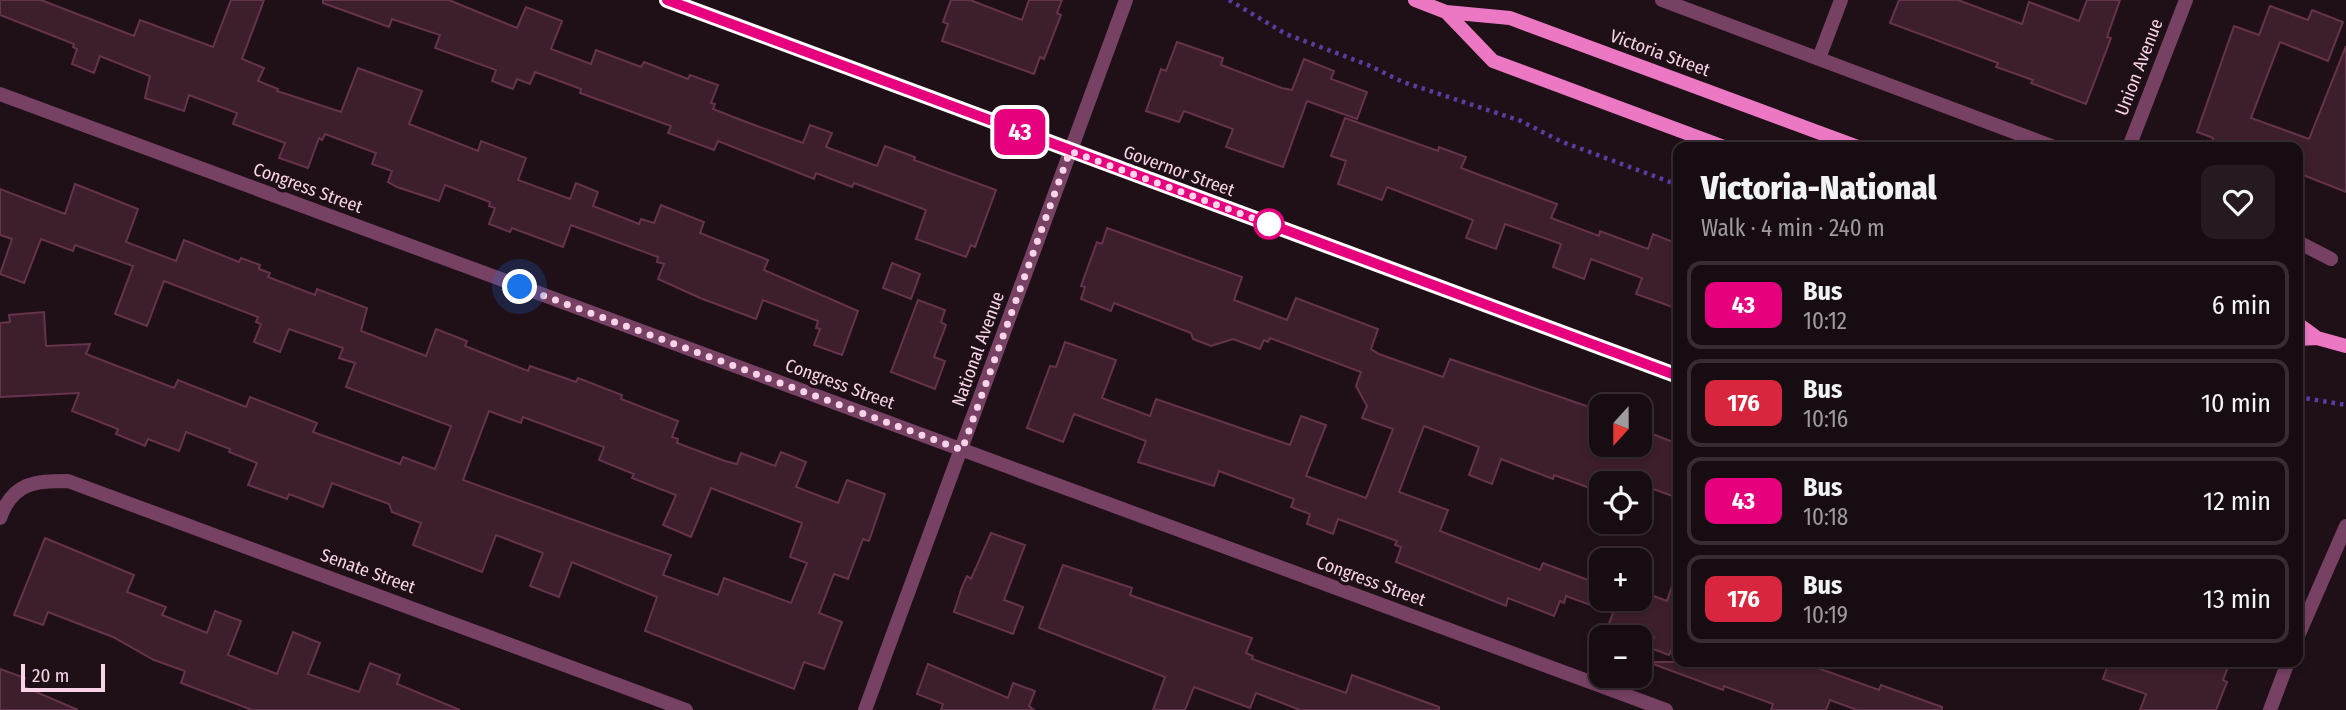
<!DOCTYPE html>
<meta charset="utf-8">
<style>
:root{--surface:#170c11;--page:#241a1f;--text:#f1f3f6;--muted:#9e9b9f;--line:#362c31}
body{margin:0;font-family:"Fira Sans Condensed",sans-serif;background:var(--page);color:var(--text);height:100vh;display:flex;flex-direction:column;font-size:26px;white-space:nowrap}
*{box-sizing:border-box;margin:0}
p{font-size:23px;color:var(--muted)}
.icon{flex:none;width:38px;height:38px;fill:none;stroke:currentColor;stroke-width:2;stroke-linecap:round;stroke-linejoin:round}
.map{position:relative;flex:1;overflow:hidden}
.panel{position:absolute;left:1673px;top:142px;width:630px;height:525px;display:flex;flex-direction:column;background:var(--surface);border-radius:14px;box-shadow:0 4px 10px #0003,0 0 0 2px var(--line)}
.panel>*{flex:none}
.badge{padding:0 14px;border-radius:10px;font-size:24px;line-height:46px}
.needle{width:46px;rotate:201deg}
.tools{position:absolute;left:1589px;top:394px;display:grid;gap:14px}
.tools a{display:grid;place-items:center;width:63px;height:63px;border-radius:14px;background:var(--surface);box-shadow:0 4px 10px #0003,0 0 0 2px var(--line);font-size:35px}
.scale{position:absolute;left:21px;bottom:18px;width:84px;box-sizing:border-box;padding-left:7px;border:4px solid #f9d4e9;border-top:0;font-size:19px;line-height:24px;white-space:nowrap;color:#f9d4e9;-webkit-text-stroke:5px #1f1017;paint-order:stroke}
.you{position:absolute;width:35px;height:35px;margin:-18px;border:5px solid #fff;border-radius:50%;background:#1a73e8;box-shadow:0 0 0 10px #1a73e833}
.map>.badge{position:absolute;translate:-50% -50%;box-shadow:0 0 0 4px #fff}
.round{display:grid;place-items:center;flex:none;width:74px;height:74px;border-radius:14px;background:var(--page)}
.summary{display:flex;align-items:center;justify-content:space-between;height:119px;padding:0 28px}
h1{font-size:33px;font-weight:800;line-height:52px}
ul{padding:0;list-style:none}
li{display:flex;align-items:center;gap:21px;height:88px;margin:0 14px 10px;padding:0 14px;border:4px solid var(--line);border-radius:14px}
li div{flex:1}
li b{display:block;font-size:26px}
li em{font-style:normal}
li .badge{min-width:77px;font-weight:700;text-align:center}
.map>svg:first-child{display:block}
.building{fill:#3d1e2d;stroke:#66334c;stroke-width:2;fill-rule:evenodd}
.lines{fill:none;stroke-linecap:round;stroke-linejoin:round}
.path{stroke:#583ea2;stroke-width:4.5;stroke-dasharray:3.5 5;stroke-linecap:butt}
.street{stroke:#774164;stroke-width:14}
.secondary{stroke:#ec78c4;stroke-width:14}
.line-casing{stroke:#fff;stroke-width:16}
.line{stroke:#e6007e;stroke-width:10}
.walk{stroke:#f9d4e9;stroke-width:7;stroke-dasharray:0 12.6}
.stop-dot{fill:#fff;stroke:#e6007e;stroke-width:3.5}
.labels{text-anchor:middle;stroke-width:7;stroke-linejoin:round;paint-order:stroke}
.street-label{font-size:18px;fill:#f9d4e9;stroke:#1f1017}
</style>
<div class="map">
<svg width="2346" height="710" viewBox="0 0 2346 710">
<rect width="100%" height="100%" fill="#1f1017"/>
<path class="building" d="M0 0H41L134 36 140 20 213 47 231 0H264L242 59 264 68 258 81 278 89 277 91 341 112 358 68 422 91 409 124 478 151 481 141 526 158 518 180 570 199 576 183 598 192 593 206 639 224 641 219 654 223 661 205 704 222 700 233 768 260 764 270 858 311 842 355 814 345 820 329 816 328 818 321 763 300 756 319 700 298 658 279 664 264 657 262 658 257 571 225 563 247 512 228 510 232 489 224 495 208 489 206 490 202 445 185 439 201 397 187 388 182 392 171 372 164 376 153 325 134 322 140 319 138 308 168 279 158 285 143 233 124 237 113 189 95 184 111 145 98 150 76 100 56 94 73 72 64 77 49 73 47 74 44 0 15Z
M323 0H449L517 28 526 7 562 21 551 49 591 64 596 50 641 67 644 62 688 79 690 75 718 85 711 103 715 104 713 109 741 120 803 143 810 125 832 133 826 147 877 166 885 146 915 157 914 160 996 190 975 247 971 245 966 257 916 239 926 210 854 183 852 187 816 173 814 179 718 141 714 150 668 133 671 126 580 93 581 89 535 72 530 84 517 79 513 89 492 81 496 70 435 48 440 35 392 19 389 27 323 3Z
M951 0H970L1022 20 1029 0H1062L1057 13 1061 15 1044 59 1040 57 1034 74 942 41 948 24 943 22Z
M1899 0H1958L2022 24 2029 2 2079 21 2087 0H2120L2107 37 2111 38 2086 104 2031 83 2033 80 1996 67 1998 63 1890 23Z
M2270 6 2308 20 2312 10 2343 22 2328 61 2280 42 2251 118 2309 139 2346 46V192L2298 173V147H2223L2212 143 2213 138 2197 132 2234 26 2259 35Z
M1177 42 1223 58 1221 65 1282 88 1292 90 1304 59 1334 71 1331 79 1367 92 1357 119 1307 101 1283 167 1226 147 1233 129 1184 111 1179 122 1146 111 1161 69 1166 71Z
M1345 118 1438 151 1439 147 1466 157 1461 168 1557 204 1551 218 1599 236 1600 231 1648 249 1653 234 1678 244V309L1636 294 1642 278 1591 259 1584 279 1553 267 1561 244 1505 224 1496 249 1466 238 1473 220 1387 187 1382 200 1338 184 1346 161 1331 156Z
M75 184 138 209 126 242 176 261 184 240 239 262 241 258 260 265 259 269 270 273 268 277 315 295 317 289 367 308 361 331 382 339 426 356 436 329 467 341 465 346 528 371 530 366 576 382 578 378 622 395 621 399 678 421 672 437 678 439 677 443 725 461 737 464 741 453 775 466 781 452 806 462 796 487 838 503 847 480 885 494 869 541 863 539 848 579 834 574 819 613 842 622 824 669 804 662 794 689 645 631 657 597 572 562 559 597 530 586 543 553 496 535 482 572 413 545 421 523 392 512 389 504 332 483 323 507 289 494 287 499 248 485 257 463 229 452 230 449 186 432 179 451 148 439 145 446 116 434 118 429 72 411 79 393 0 397V323L10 322 9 315 44 312 46 346 90 344 86 354 174 388 178 380 246 407 250 397 317 423 313 432 400 464 403 457 435 469 451 426 346 387 355 363 339 358 343 348 289 329 280 352 254 342 261 324 256 322 258 317 164 281 147 326 115 314 133 266 75 245 73 251 41 239 24 283 0 274 12 239 0 235V189L65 214ZM489 411 521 423 523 417 604 447 599 460 634 474 632 478 676 495 663 525 691 537 711 488 802 523 790 557 807 563 791 603 724 578 718 595 663 575 671 555 463 480Z
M1107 228 1242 277 1234 300 1287 320 1296 298 1378 329 1371 349 1379 354 1443 377 1450 359 1601 411V444H1640V429L1678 444V498L1618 476 1616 483H1601V492L1554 475 1553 479 1501 459 1492 484 1469 475 1479 447 1424 426 1399 492 1448 510 1440 531 1540 570 1543 563 1588 580 1590 576 1601 580V598H1640V591L1667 601 1675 577 1678 578V637L1669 655 1650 648 1654 637H1604L1613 613 1566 596 1564 603 1560 601 1554 616 1508 598 1506 606 1396 562 1401 547 1395 545 1397 541 1338 519 1333 534 1307 524 1310 514 1291 507 1294 499 1219 471 1214 486 1138 462 1146 441 1074 414 1063 442 1027 428 1050 366 1056 367 1065 342 1116 360 1102 398 1150 416 1156 399 1290 445 1301 416 1326 425 1306 476 1366 498 1393 429 1362 418 1367 406 1356 386 1361 372 1270 338 1268 342 1264 340 1260 349 1233 339 1211 346 1193 339 1191 333 1114 303 1111 311 1081 299 1085 287 1081 286 1097 242 1102 244Z
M892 263 920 274 911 299 883 288Z
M918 300 945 310 941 322 946 325 934 357 945 361 935 389 891 372Z
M991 533 1025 545 1004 600 1023 607 1013 634 954 612 962 587 967 576 971 579Z
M45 538 134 575 127 592 166 607 162 615 207 633 215 611 241 621 228 655 277 674 293 632 320 643 308 674 359 692 370 663 400 675 397 684 460 710H252L181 683 185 671 154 660 113 637 48 612 43 625 14 615Z
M1063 565 1132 588 1130 595 1252 638 1246 653 1253 656 1252 659 1346 693 1352 675 1439 707V710H1300L1256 693 1250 708 1194 687 1185 710H1153L1165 677 1039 628Z
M1654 662H1801L1879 690 1881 685 1942 707V710H1857L1830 700 1826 710H1771L1773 704 1724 686 1723 690 1653 664Z
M2109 662H2230L2223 680 2227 682 2216 710H2140L2146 694 2103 679Z
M928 664 1008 698 1013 683 1035 691 1029 706 1034 710H941L943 704 917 694Z
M0 669 25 678 22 686 78 710H0Z"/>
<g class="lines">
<path class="path" d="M1229 0 1286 34 1368 65 1403 82 1521 121 1560 141 1678 185
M2298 397 2346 405"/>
<path class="street" d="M667 0 1678 376
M1662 0 2054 147
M1819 58 1841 0
M0 94 1666 710
M2129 147 2186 0
M2298 242 2331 259
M0 518C13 482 35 481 68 481L686 710
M2298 636 2346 526
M865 710 1126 0
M2270 710 2288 662"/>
<path class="secondary" d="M1415 0 1446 12 1510 18 1858 147
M1446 12 1493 61 1724 147
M2298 324 2317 338
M2298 339 2317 338 2346 346"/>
</g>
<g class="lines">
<g class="line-casing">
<path id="line" d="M667 0 1678 376"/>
</g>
<use href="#line" class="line"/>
<path class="walk" d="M520 287 962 450 1070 151 1269 224"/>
</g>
<circle class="stop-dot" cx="1269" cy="224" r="14"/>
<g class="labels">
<g class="street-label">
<text transform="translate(1660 53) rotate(20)" y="6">Victoria Street</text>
<text transform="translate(2139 67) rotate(-69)" y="6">Union Avenue</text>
<text transform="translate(1179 171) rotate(20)" y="6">Governor Street</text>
<text transform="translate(308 188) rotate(20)" y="6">Congress Street</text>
<text transform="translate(978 349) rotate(-70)" y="6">National Avenue</text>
<text transform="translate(840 384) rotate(20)" y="6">Congress Street</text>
<text transform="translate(368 571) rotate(20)" y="6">Senate Street</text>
<text transform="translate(1371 581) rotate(20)" y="6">Congress Street</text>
</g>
</g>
</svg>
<div class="tools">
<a><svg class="needle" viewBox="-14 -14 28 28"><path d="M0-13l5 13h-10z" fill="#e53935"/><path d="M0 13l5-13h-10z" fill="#9e9b9f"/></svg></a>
<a><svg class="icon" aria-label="locate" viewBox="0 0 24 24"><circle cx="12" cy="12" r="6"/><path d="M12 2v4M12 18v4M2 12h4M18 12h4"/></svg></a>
<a>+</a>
<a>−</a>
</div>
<div class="scale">20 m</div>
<div class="you" style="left:520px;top:287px"></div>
<b class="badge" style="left:1020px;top:132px;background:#e6007e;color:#fff">43</b>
<section class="panel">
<div class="summary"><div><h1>Victoria-National</h1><p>Walk · 4 min · 240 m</p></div><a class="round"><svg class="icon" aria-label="heart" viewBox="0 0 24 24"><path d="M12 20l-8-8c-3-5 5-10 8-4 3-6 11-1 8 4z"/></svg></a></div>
<ul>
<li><span class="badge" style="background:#e6007e;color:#fff">43</span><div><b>Bus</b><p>10:12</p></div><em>6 min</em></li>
<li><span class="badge" style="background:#d7263d;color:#fff">176</span><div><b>Bus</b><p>10:16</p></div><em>10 min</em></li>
<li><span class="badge" style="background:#e6007e;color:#fff">43</span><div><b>Bus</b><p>10:18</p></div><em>12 min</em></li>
<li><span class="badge" style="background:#d7263d;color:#fff">176</span><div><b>Bus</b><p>10:19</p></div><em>13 min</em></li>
</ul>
</section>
</div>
